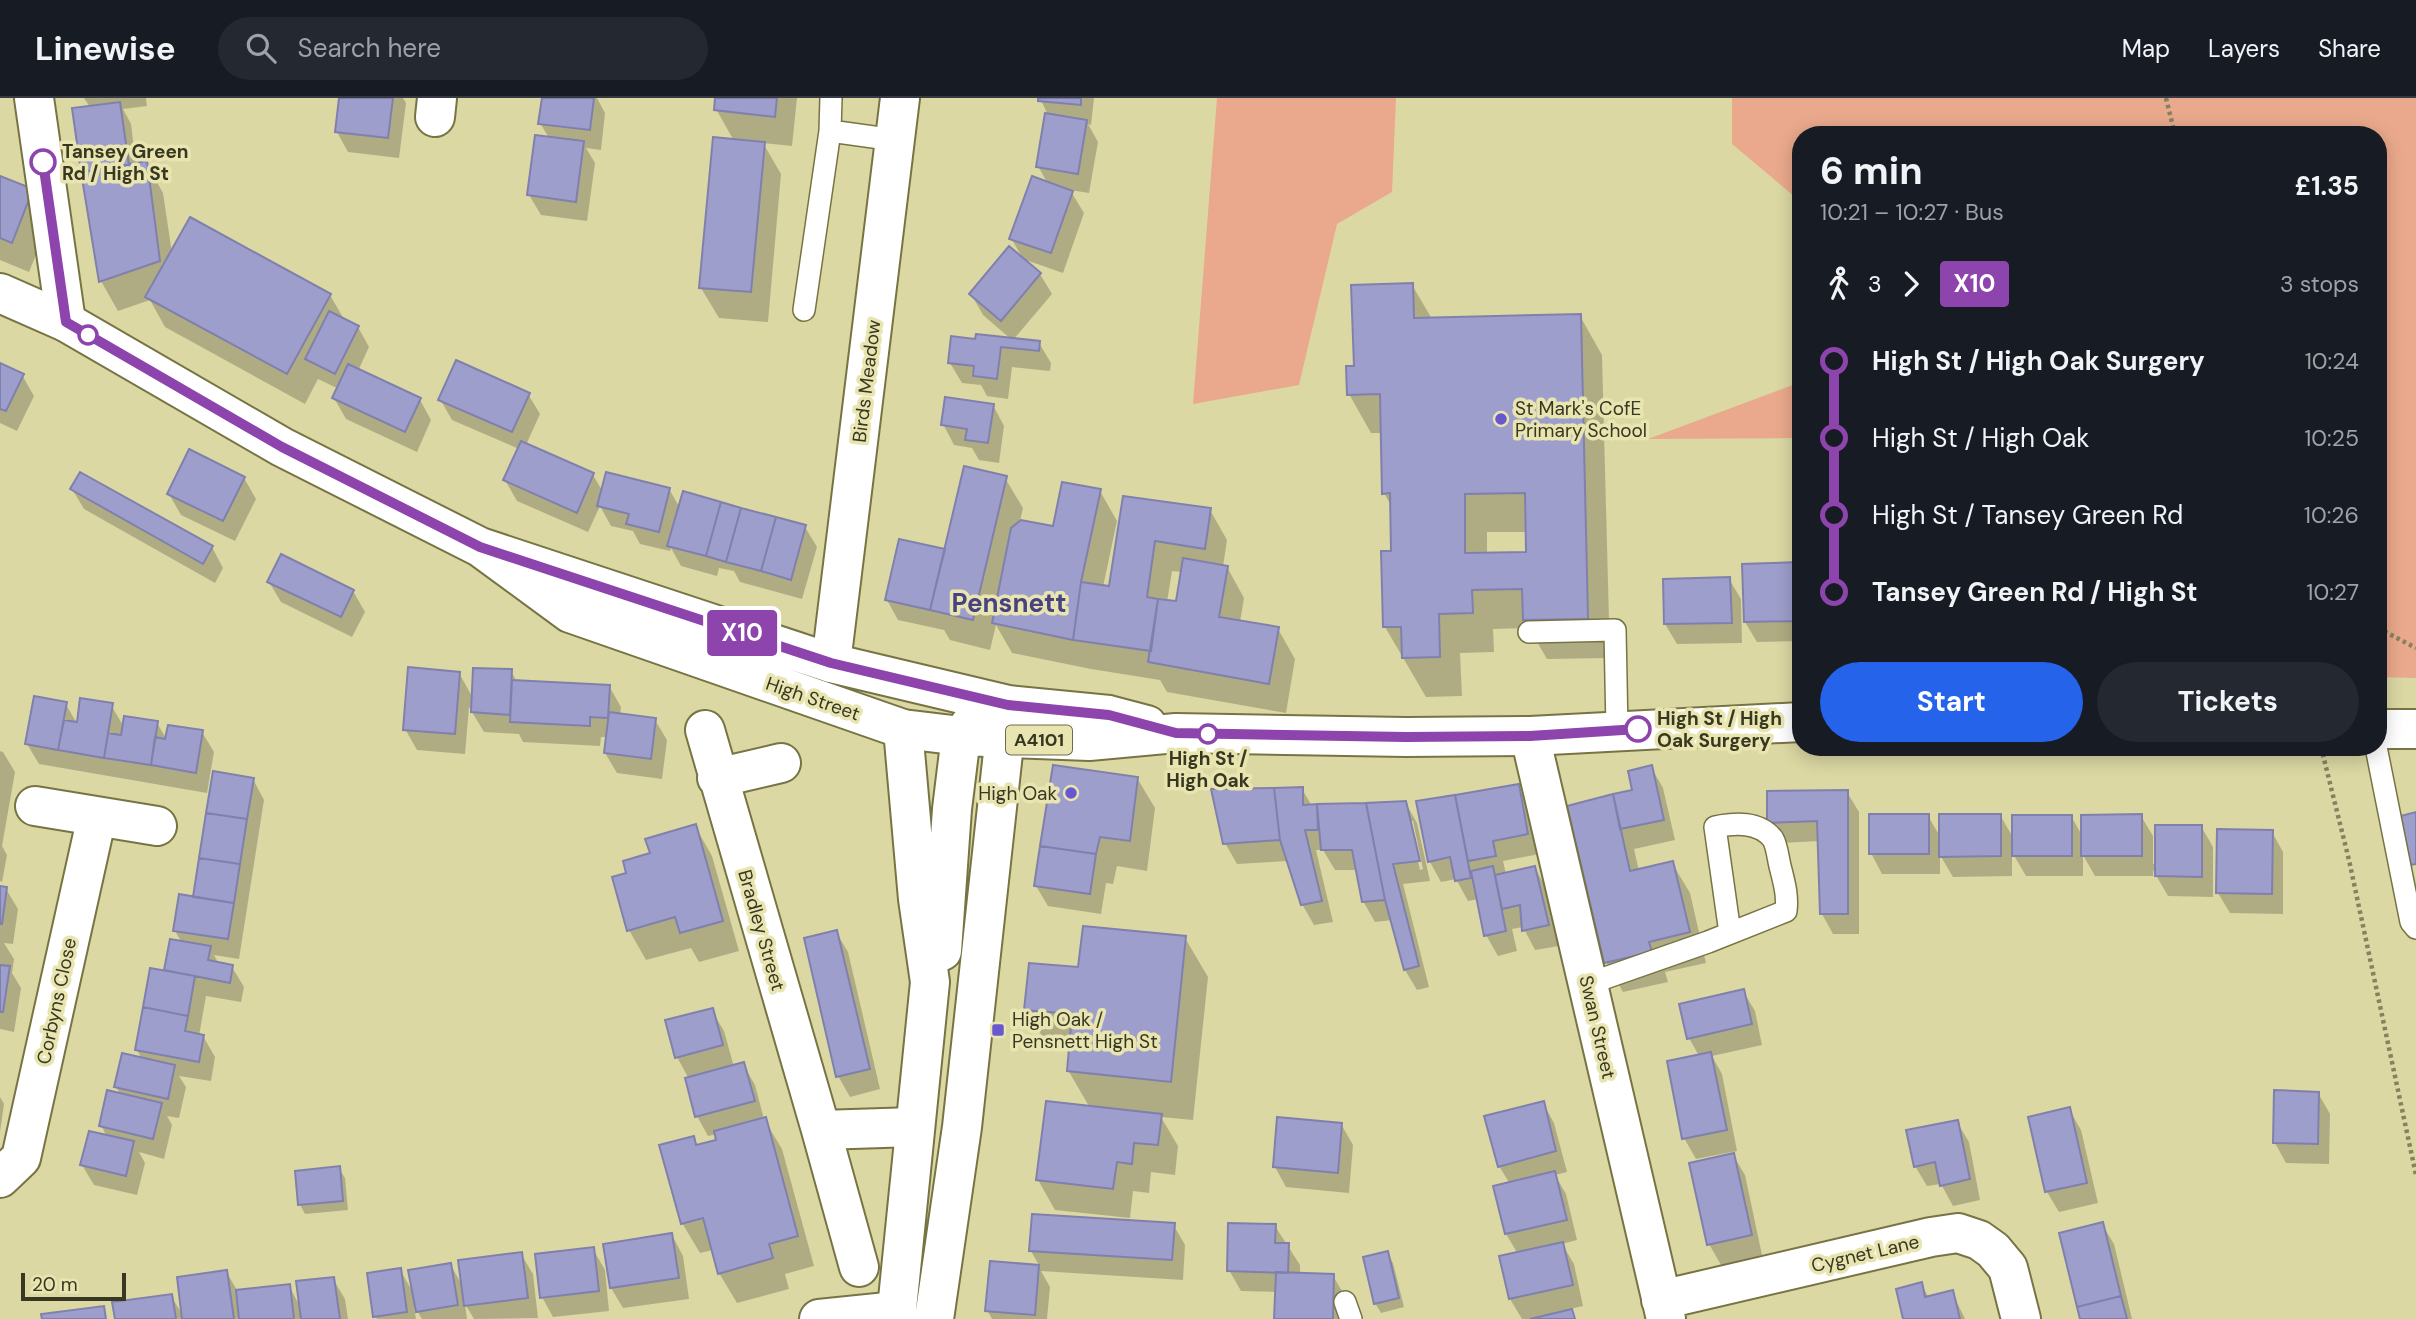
<!DOCTYPE html>
<meta charset="utf-8">
<style>
:root{--surface:#171b24;--page:#242831;--text:#f1f3f6;--muted:#9ea1a6;--line:#363941;--accent:#2563eb}
body{margin:0;font-family:"DM Sans",sans-serif;background:var(--page);color:var(--text);height:100vh;display:flex;flex-direction:column;font-size:26px;white-space:nowrap}
*{box-sizing:border-box;margin:0}
p{font-size:23px;color:var(--muted)}
.icon{flex:none;width:38px;height:38px;fill:none;stroke:currentColor;stroke-width:2;stroke-linecap:round;stroke-linejoin:round}
.map{position:relative;flex:1;overflow:hidden}
.drawer{position:absolute;left:1792px;top:28px;width:595px;height:630px;display:flex;flex-direction:column;background:var(--surface);border-radius:28px;box-shadow:0 4px 18px #0003}
.drawer>*{flex:none}
.badge{padding:0 14px;border-radius:5px;font-size:24px;line-height:46px}
.scale{position:absolute;left:21px;bottom:18px;width:105px;box-sizing:border-box;padding-left:7px;border:4px solid #383722;border-top:0;font-size:19px;line-height:24px;white-space:nowrap;color:#383722;-webkit-text-stroke:5px #e8e5b1;paint-order:stroke}
.map>.badge{position:absolute;translate:-50% -50%;box-shadow:0 0 0 4px #fff}
.legs{display:flex;align-items:center;gap:10px;height:77px;padding:0 28px;font-size:23px}
.legs p{margin-inline-start:auto}
.overview{display:flex;align-items:center;justify-content:space-between;height:119px;padding:0 28px}
h1{font-size:38px;font-weight:700;line-height:52px}
.button{display:flex;gap:14px;margin-top:auto;padding:14px 28px}
.button a{flex:1;height:80px;border-radius:42px;background:var(--accent);color:#fff;font-size:28px;font-weight:700;line-height:80px;text-align:center}
.button a+a{background:var(--page);color:var(--text)}
ul{padding:0 28px;list-style:none}
li{display:flex;align-items:center;gap:24px;height:77px;font-size:26px}
li i{display:grid;place-items:center;width:10px;height:100%;margin:0 9px;background:currentColor}
li i::after{content:'';width:18px;height:18px;margin:-9px;border:5px solid;border-radius:50%;background:var(--surface)}
li p{margin-inline-start:auto}
li:first-child i{background:linear-gradient(#0000 50%,currentColor 0)}
li:last-child i{background:linear-gradient(currentColor 50%,#0000 0)}
header{display:flex;align-items:center;gap:42px;box-sizing:border-box;height:98px;padding:0 35px;background:var(--surface);border-bottom:2px solid var(--line)}
header strong{font-size:33px}
nav{display:flex;gap:38px;margin-inline-start:auto;font-size:24px}
.search{width:490px;height:63px;background:var(--page);display:flex;align-items:center;gap:18px;box-sizing:border-box;padding:0 24px;border-radius:38px;color:var(--muted);font-size:26px}
.map>svg:first-child{display:block}
.green{fill:#eaa98c}
.shadow{fill:#0003;fill-rule:evenodd}
.building{fill:#9e9ecc;stroke:#8080ad;stroke-width:2;fill-rule:evenodd}
.lines{fill:none;stroke-linecap:round;stroke-linejoin:round}
.lane-casing{stroke:#777444;stroke-width:24}
.street-casing{stroke:#777444;stroke-width:42}
.secondary-casing{stroke:#777444;stroke-width:42}
.primary-casing{stroke:#777444;stroke-width:42}
.path{stroke:#84825f;stroke-width:4.5;stroke-dasharray:3.5 3.5;stroke-linecap:butt}
.lane{stroke:#fff;stroke-width:21}
.street{stroke:#fff;stroke-width:38}
.secondary{stroke:#fff;stroke-width:38}
.primary{stroke:#fff;stroke-width:38}
.line-1-casing{stroke:#fff;stroke-width:16}
.line-1{stroke:#8e44ad;stroke-width:10}
.stop-1-dot{fill:#fff;stroke:#8e44ad;stroke-width:3.5}
.poi-dot{fill:#6857d0;stroke:#e8e5b1;stroke-width:2.5}
.labels{text-anchor:middle;stroke-width:7;stroke-linejoin:round;paint-order:stroke}
.shield{fill:#e8e5b1;stroke:#6d6b4d;stroke-width:2}
.shield-label{font-size:18px;font-weight:bold;fill:#383722}
.stop-label{font-size:19px;font-weight:bold;fill:#383722;stroke:#e8e5b1;text-anchor:start}
.street-label{font-size:19px;fill:#383722;stroke:#e8e5b1}
.poi-label{font-size:19px;fill:#383722;stroke:#e8e5b1;text-anchor:start}
.district-label{font-size:26px;font-weight:bold;fill:#484280;stroke:#e8e5b1}
</style>
<header>
<strong>Linewise</strong>
<div class="search"><svg class="icon" aria-label="search" viewBox="0 0 24 24"><circle cx="10" cy="10" r="6"/><path d="M15 15l6 6"/></svg>Search here</div>
<nav><a>Map</a><a>Layers</a><a>Share</a></nav>
</header>
<div class="map">
<svg width="2416" height="1221" viewBox="0 0 2416 1221">
<rect width="100%" height="100%" fill="#dbd8a4"/>
<path class="green" d="M1217 0H1396L1392 94 1337 126 1299 287 1193 306Z
M1732 0H2416V580L2378 579V37H1801V104L1732 46Z
M1801 284V340L1648 341Z"/>
<path class="shadow" d="M84 0H146L147 8 123 11 131 26 136 67 146 65 163 95 172 155 330 197 345 223 358 229 369 249 358 273 420 302 431 322 417 354 346 321 334 300 339 291 318 281 305 306 165 229 150 202 118 213 101 183 90 9Z
M341 0H403L406 5 399 60 348 54 337 34Z
M543 0H597L605 15 601 52 586 50 595 65 587 123 541 117 529 97 549 40 540 25Z
M717 0H797L792 48 763 45 781 76 768 224 719 220 701 190 734 43 716 11Z
M1040 0H1094L1091 27 1088 26 1098 44 1089 95 1070 92 1084 115 1063 175 1023 161 1011 140 1048 86 1038 68 1047 15Z
M0 79 32 92 50 122 29 174 0 162Z
M1040 176 1052 196 1013 242 1039 245 1051 265 1050 273 1012 269 1008 301 987 298 981 287 962 285 950 265 977 243 1012 242 983 217 971 196Z
M1412 187 1432 221 1580 218 1602 257 1610 560 1547 561 1529 530 1493 531 1494 554 1460 555 1462 598 1426 599 1385 529 1393 455 1392 409 1384 395 1383 335H1371L1349 296 1355 269ZM1487 434H1527L1528 456H1487Z
M0 267 22 277 34 298 17 333 0 325Z
M528 296 540 316 526 347 593 377 603 394 669 391 680 410 805 429 817 449 802 501 740 484 734 473 719 470 717 478 681 468 671 450 670 453 640 446 633 433 611 428 600 408 588 434 517 403 505 382 519 351 452 322 440 301Z
M993 307 1004 328 999 365 979 362 972 350 954 347 943 326Z
M244 380 256 401 235 443 181 417 169 396Z
M1005 380 1023 410 1020 423 1055 430 1100 393 1117 423 1103 489 1111 490 1124 400 1210 412 1227 442 1223 469H1227L1244 500 1240 524 1278 531 1295 561 1286 615 1167 594 1160 582 1091 571 1012 555 996 527 990 552 950 542 944 532 898 522 887 502 946 453ZM1172 473 1182 474 1177 505 1167 504Z
M72 391 212 449 223 470 215 485 84 411Z
M1801 466V543L1757 544 1745 524Z
M1729 481 1741 501 1742 545 1677 546 1665 526Z
M269 484 353 493 365 514 352 539 281 504Z
M511 573 517 584 609 588 621 609 620 617 655 622 667 642 662 681 617 675 605 655 607 639H601L600 648 523 644 519 636 484 634 469 609 465 656 417 652 405 631 459 575 473 600Z
M65 605 78 627 111 607 124 629 157 625 167 642 202 634 214 654 207 695 39 666 27 646Z
M0 653 3 654 15 674 2 748 7 757 2 784 0 783Z
M1651 669 1663 690 1675 742 1634 751 1639 773 1672 765 1690 795 1706 865 1665 874 1668 884 1623 894 1606 864 1569 709 1634 693Z
M1137 680 1155 710 1147 773 1117 768 1113 786 1106 785 1101 816 1048 808 1036 788Z
M253 681 264 702 239 861 214 857 219 866 232 869 244 889 241 904 206 898 199 938H203L215 959 211 983 179 978 186 989 179 1020 167 1018 172 1027 164 1061 139 1054 145 1065 137 1097 94 1087 82 1067 107 1039 101 1027 121 997 116 989 142 961 137 952 165 874 171 843 182 845 175 833 194 801Z
M1518 688 1529 708 1539 756 1503 763 1506 776 1535 770 1546 790 1559 848 1535 852 1523 829 1512 831 1517 853 1498 858 1486 837 1478 801 1468 803 1456 781 1441 784 1430 764 1418 704Z
M1302 691 1312 708 1405 704 1417 725 1430 783 1403 786 1429 889 1417 892 1405 872 1392 822 1375 824 1363 803 1358 772H1335L1323 752H1316L1333 824 1314 827 1302 806 1288 763 1237 766 1225 745ZM1409 723H1413L1423 771 1420 772Z
M1847 694 1859 714V836H1833L1822 816 1820 743 1781 745 1769 725Z
M2000 717 2014 741 2071 718 2083 739 2141 718 2153 738V766H2156L2201 728 2213 749V799L2168 798 2153 772V778H2095L2083 757V778H2026L2012 754V778L1953 779 1940 757V776H1882L1871 755 1928 718 1941 740Z
M695 728 712 758 739 853 699 864 691 850 646 862 629 832V776L652 757Z
M2272 734 2283 754V816L2230 815 2218 795Z
M0 790 6 791 18 811 13 846 4 845 14 861 12 875 21 890 14 934 0 931Z
M836 834 848 854 880 991 850 999 838 978Z
M1185 840 1208 879 1193 1022 1161 1019 1178 1048 1175 1077 1151 1074 1149 1095 1133 1093 1130 1120 1055 1112 1038 1082 1090 1010 1068 972 1070 952 1049 950 1026 911 1080 871Z
M1743 893 1755 913 1762 947 1712 958 1722 976 1737 1053 1696 1061 1684 1040 1699 958 1689 940Z
M712 913 724 933 734 969 743 966 755 987 764 1021 782 1051 814 1168 785 1176 789 1191 737 1205 719 1175 713 1152 700 1155 682 1125 693 1040 698 1048 718 1043 717 1036 708 1038 697 1018 689 981 677 959Z
M2318 995 2330 1016 2329 1066 2286 1065 2275 1045Z
M0 999 4 1006 0 1034Z
M1543 1005 1554 1025 1567 1074 1555 1077 1566 1096 1577 1142 1562 1146 1574 1166 1583 1208 1570 1211 1576 1221H1522L1510 1201 1501 1159 1518 1156 1506 1136 1495 1089 1510 1086 1499 1068Z
M2069 1011 2081 1032 2098 1105 2059 1114 2047 1094 2030 1021Z
M1957 1024 1969 1044 1980 1102 1953 1108 1941 1086 1927 1088 1915 1068Z
M1341 1026 1353 1047 1349 1095 1286 1089 1275 1069Z
M1733 1057 1745 1077 1762 1157 1721 1167 1709 1146Z
M339 1070 345 1080 348 1112 305 1116 300 1107Z
M1173 1126 1185 1147 1183 1182 1041 1173 1050 1189 1047 1221H992L987 1212 991 1165 1040 1169 1031 1153Z
M2102 1126 2114 1146 2132 1221H2082Z
M1275 1128 1300 1167V1177L1333 1178 1345 1198 1344 1221H1276L1277 1194 1241 1193 1229 1172Z
M672 1137 683 1158 689 1201 623 1210 611 1190Z
M593 1151 605 1172 609 1213 553 1219 542 1199Z
M1387 1155 1393 1165 1404 1209 1381 1215 1375 1205Z
M521 1156 533 1176 538 1220 474 1221 465 1206 467 1221H422L414 1208 416 1221H377L375 1218 400 1172 414 1196 450 1166 464 1190Z
M226 1173 238 1194 289 1188 301 1210 333 1181 345 1201 348 1221H116L171 1198 184 1219Z
M1921 1186 1929 1200 1952 1194 1965 1221H1905Z"/>
<path class="building" d="M339 0H393L388 40 335 34Z
M542 0H594L590 32 538 26Z
M715 0H777L775 19 714 12Z
M1038 0H1081V7L1038 3Z
M120 4 129 67 81 74 72 10Z
M1045 15 1087 22 1078 76 1036 69Z
M535 37 584 43 576 104 527 97Z
M713 39 765 44 751 194 699 190Z
M147 63 160 163 99 184 81 74Z
M0 78 33 91 12 145 0 140Z
M1032 78 1073 93 1051 155 1009 141Z
M190 119 331 196 287 276 145 199Z
M1009 148 1041 175 1001 223 969 196Z
M1413 185 1414 220 1581 216 1588 521 1523 522 1522 491 1472 492 1473 515 1439 516 1440 559 1402 560 1401 529H1383L1381 453H1391L1390 395 1382 396 1380 296 1347 297 1346 268H1354L1351 187ZM1525 395 1526 454 1465 455V396Z
M329 213 359 228 335 276 305 261Z
M976 236 1040 243 1039 253 1001 249 997 281 973 278 974 268 948 265 951 238 975 241Z
M456 262 530 295 512 334 438 302Z
M0 265 24 276 6 313 0 311Z
M348 266 421 300 405 334 332 300Z
M945 299 994 306 988 345 965 342 967 331 941 327Z
M521 343 594 375 577 415 503 382Z
M189 351 245 379 223 423 167 396Z
M964 368 1007 378 973 522 930 512Z
M80 374 213 448 203 466 70 391Z
M606 374 670 390 659 434 626 426 629 416 597 408Z
M1062 384 1101 391 1081 484 1073 542 992 525 1011 430 1021 422 1053 428Z
M683 393 721 404 706 458 667 448Z
M1123 398 1211 410 1205 451 1155 443 1147 499 1158 501 1151 553 1073 542 1081 484 1109 488Z
M721 404 741 410 726 464 706 458Z
M741 410 776 419 761 473 726 464Z
M776 419 806 427 791 482 761 473Z
M899 441 945 451 930 512 885 502Z
M281 456 354 492 341 519 267 484Z
M1183 460 1228 468 1219 519 1279 529 1269 586 1148 564 1158 501 1176 503Z
M1801 464V523L1744 524 1742 466Z
M1730 479 1732 525 1664 526 1663 481Z
M408 569 460 574 455 636 403 632Z
M473 570 512 571 510 617 471 614Z
M512 582 610 587 608 620 590 619V628L510 624Z
M34 598 67 604 58 652 25 646Z
M80 600 113 605 104 660 58 652 64 622 77 624Z
M609 614 656 620 651 661 604 655Z
M124 618 158 623 151 667 104 660 108 635 121 637Z
M168 627 203 632 196 675 151 667 155 639 165 641Z
M1053 667 1138 679 1130 743 1100 739 1096 756 1040 748Z
M1652 667 1664 722 1620 731 1613 696 1632 692 1628 673Z
M213 673 254 680 247 721 206 715Z
M1519 686 1528 736 1493 743 1496 758 1468 763 1455 697Z
M1303 689V707L1317 706 1318 732H1305L1322 803 1301 807 1280 742 1274 690Z
M1274 690 1280 742 1223 746 1211 691Z
M1848 692V816H1820L1817 723 1767 725V693Z
M1613 696 1630 773 1673 763 1690 834 1649 844 1652 854 1604 865 1567 708Z
M1455 697 1471 780 1455 783 1450 759 1428 764 1416 703Z
M1406 703 1420 763 1393 766 1419 868 1404 872 1385 802 1366 705Z
M1366 705 1385 802 1362 804 1352 752H1321L1317 706Z
M2416 714V766L2410 767 2397 719Z
M206 715 247 721 240 766 199 760Z
M1869 716H1929V756H1869Z
M1939 716H2001V758L1939 759Z
M2142 716V758H2081V717Z
M2012 717H2072V758H2012Z
M696 726 723 823 680 835 675 819 627 833 612 779 626 775 623 763 650 755 645 741Z
M2155 727H2202V779L2155 778Z
M2217 731 2273 732 2272 796 2216 795Z
M1040 748 1096 756 1090 796 1034 788Z
M199 760 240 766 234 805 193 799Z
M1493 768 1506 833 1484 838 1471 773Z
M1535 768 1549 827 1522 833 1520 807 1502 811 1495 777Z
M0 788 7 789 2 826H0Z
M179 796 234 805 228 841 173 833Z
M1083 828 1186 838 1171 984 1067 973 1072 916 1024 912 1029 865 1078 869Z
M837 832 870 971 836 979 804 840Z
M170 841 211 848 208 862 233 867 230 885 164 872Z
M0 867 10 868 3 914H0Z
M150 870 195 878 188 918 143 909Z
M1744 891 1752 926 1687 941 1679 906Z
M143 909 188 918 185 933 204 937 199 964 135 952Z
M713 910 723 947 675 960 665 922Z
M1711 954 1727 1032 1682 1041 1667 963Z
M122 955 175 967 168 1001 114 989Z
M744 964 755 1003 695 1019 685 980Z
M107 992 162 1005 153 1041 99 1028Z
M2274 992 2319 994 2318 1046 2273 1045Z
M1046 1003 1162 1016 1158 1047 1134 1045 1132 1066 1117 1064 1113 1091 1036 1082Z
M1544 1003 1556 1053 1498 1069 1484 1018Z
M2070 1009 2087 1085 2045 1094 2028 1019Z
M766 1019 798 1138 769 1146 773 1160 718 1176 703 1120 681 1126 659 1047 694 1038 696 1047 716 1042 714 1033Z
M1277 1019 1342 1025 1338 1075 1273 1069Z
M1958 1022 1970 1081 1940 1088 1935 1064 1914 1069 1906 1032Z
M89 1033 134 1043 126 1078 80 1067Z
M1734 1055 1752 1137 1707 1147 1689 1065Z
M340 1068 343 1103 298 1107 295 1073Z
M1555 1073 1567 1122 1505 1136 1493 1088Z
M1032 1116 1175 1125 1172 1162 1029 1153Z
M2103 1124 2121 1198 2077 1209 2059 1135Z
M1228 1125 1276 1126 1275 1145H1289L1288 1175 1227 1173Z
M672 1135 679 1180 610 1190 603 1146Z
M1563 1144 1573 1187 1509 1201 1499 1158Z
M594 1149 599 1193 540 1200 535 1156Z
M1388 1153 1399 1200 1374 1206 1363 1159Z
M522 1154 528 1200 464 1208 458 1162Z
M990 1163 1039 1167 1035 1217 985 1213Z
M451 1165 458 1207 416 1214 408 1172Z
M401 1170 407 1214 373 1219 367 1175Z
M227 1172 234 1221H182L177 1179Z
M1276 1174 1334 1176 1333 1221H1274Z
M334 1179 340 1221H301L296 1183Z
M1922 1184 1925 1199 1953 1192 1960 1221H1903L1896 1191Z
M290 1186 294 1221H239L236 1192Z
M172 1196 176 1221H115L112 1204Z
M2121 1198 2127 1221H2080L2077 1209Z
M104 1208 106 1221H42L41 1216Z
M1572 1211 1575 1221H1530Z"/>
<g class="lines">
<g class="lane-casing">
<path id="lane" d="M830 33 831 0
M804 212 830 33 895 42
M1529 534 1615 532 1617 632
M2376 649 2411 824 2416 830
M1588 886 1708 844 1786 813C1788 797 1784 784 1780 768 1778 760 1777 748 1773 741 1759 723 1735 725 1715 729L1730 835
M1345 1204 1351 1221"/>
</g>
<g class="street-casing">
<path id="street" d="M435 19 437 0
M831 565 900 0
M705 632 821 1032 859 1169
M1530 638 1666 1221
M717 680 781 665
M35 708 157 728
M821 1032 914 1029
M0 1080 21 1060 97 718
M1661 1202 1931 1139 1958 1135 1979 1142 1993 1152 2008 1170 2021 1221
M819 1221 897 1213"/>
</g>
<g class="secondary-casing">
<path id="secondary" d="M34 0 66 224
M942 853 952 711 961 638 981 612
M896 1221 930 884 918 801 903 631
M934 1221 962 1029 1008 609"/>
</g>
<g class="primary-casing">
<path id="primary" d="M0 195 66 224 282 349 480 449 831 565 1008 607 1109 617 1147 627
M480 449 570 515 903 631 961 638 1089 643 1176 635 1406 639 1530 638 1801 624
M2378 631H2416"/>
</g>
<path class="path" d="M2166 0 2175 37
M2378 530 2416 550
M2321 649 2349 762 2416 1077"/>
<use href="#lane" class="lane"/>
<use href="#street" class="street"/>
<use href="#secondary" class="secondary"/>
<use href="#primary" class="primary"/>
</g>
<g class="lines">
<g class="line-1-casing">
<path id="line-1" d="M43 64 66 224 282 349 480 449 831 565 1008 607 1109 617 1176 635 1406 639 1530 638 1638 631"/>
</g>
<use href="#line-1" class="line-1"/>
</g>
<g class="stop-1-dot">
<circle cx="43" cy="64" r="12"/>
<circle cx="88" cy="237" r="9"/>
<circle cx="1638" cy="631" r="12"/>
<circle cx="1208" cy="636" r="9"/>
</g>
<g class="poi-dot">
<circle cx="1501" cy="321" r="7"/>
<circle cx="1071" cy="695" r="7"/>
<rect x="991" y="925" width="14" height="14" rx="3.5"/>
</g>
<g class="labels">
<rect class="shield" x="1006" y="627.5" width="66" height="29" rx="5"/>
<g class="shield-label">
<text x="1039" y="648">A4101</text>
</g>
<g class="stop-label">
<text x="62" y="60">Tansey Green<tspan x="62" dy="22">Rd / High St</tspan></text>
<text x="1657" y="627">High St / High<tspan x="1657" dy="22">Oak Surgery</tspan></text>
<text x="1208" y="667" text-anchor="middle">High St /<tspan x="1208" dy="22">High Oak</tspan></text>
</g>
<g class="street-label">
<text transform="translate(866 283) rotate(-83)" y="7">Birds Meadow</text>
<text transform="translate(813 600) rotate(19)" y="7">High Street</text>
<text transform="translate(762 832) rotate(74)" y="7">Bradley Street</text>
<text transform="translate(56 903) rotate(-78)" y="7">Corbyns Close</text>
<text transform="translate(1598 929) rotate(77)" y="7">Swan Street</text>
<text transform="translate(1865 1155) rotate(-13)" y="7">Cygnet Lane</text>
</g>
<g class="poi-label">
<text x="1515" y="317">St Mark's CofE<tspan x="1515" dy="22">Primary School</tspan></text>
<text x="1057" y="702" text-anchor="end">High Oak</text>
<text x="1012" y="928">High Oak /<tspan x="1012" dy="22">Pensnett High St</tspan></text>
</g>
<g class="district-label">
<text x="1009" y="514">Pensnett</text>
</g>
</g>
</svg>
<div class="scale">20 m</div>
<b class="badge" style="left:742px;top:535px;background:#8e44ad;color:#fff">X10</b>
<section class="drawer">
<div class="overview"><div><h1>6 min</h1><p>10:21 – 10:27 · Bus</p></div><b>£1.35</b></div>
<div class="legs"><svg class="icon" aria-label="walk" viewBox="0 0 24 24"><circle cx="13" cy="4" r="2"/><path d="M13 8l-2 6 4 7M11 14l-3 7M7 12l3-4h3l4 4"/></svg>3<svg class="icon" aria-label="forward" viewBox="0 0 24 24"><path d="M9 5l7 7-7 7"/></svg><b class="badge" style="background:#8e44ad;color:#fff">X10</b><p>3 stops</p></div>
<ul>
<li><i style="color:#8e44ad"></i><b>High St / High Oak Surgery</b><p>10:24</p></li>
<li><i style="color:#8e44ad"></i><span>High St / High Oak</span><p>10:25</p></li>
<li><i style="color:#8e44ad"></i><span>High St / Tansey Green Rd</span><p>10:26</p></li>
<li><i style="color:#8e44ad"></i><b>Tansey Green Rd / High St</b><p>10:27</p></li>
</ul>
<div class="button"><a>Start</a><a>Tickets</a></div>
</section>
</div>
